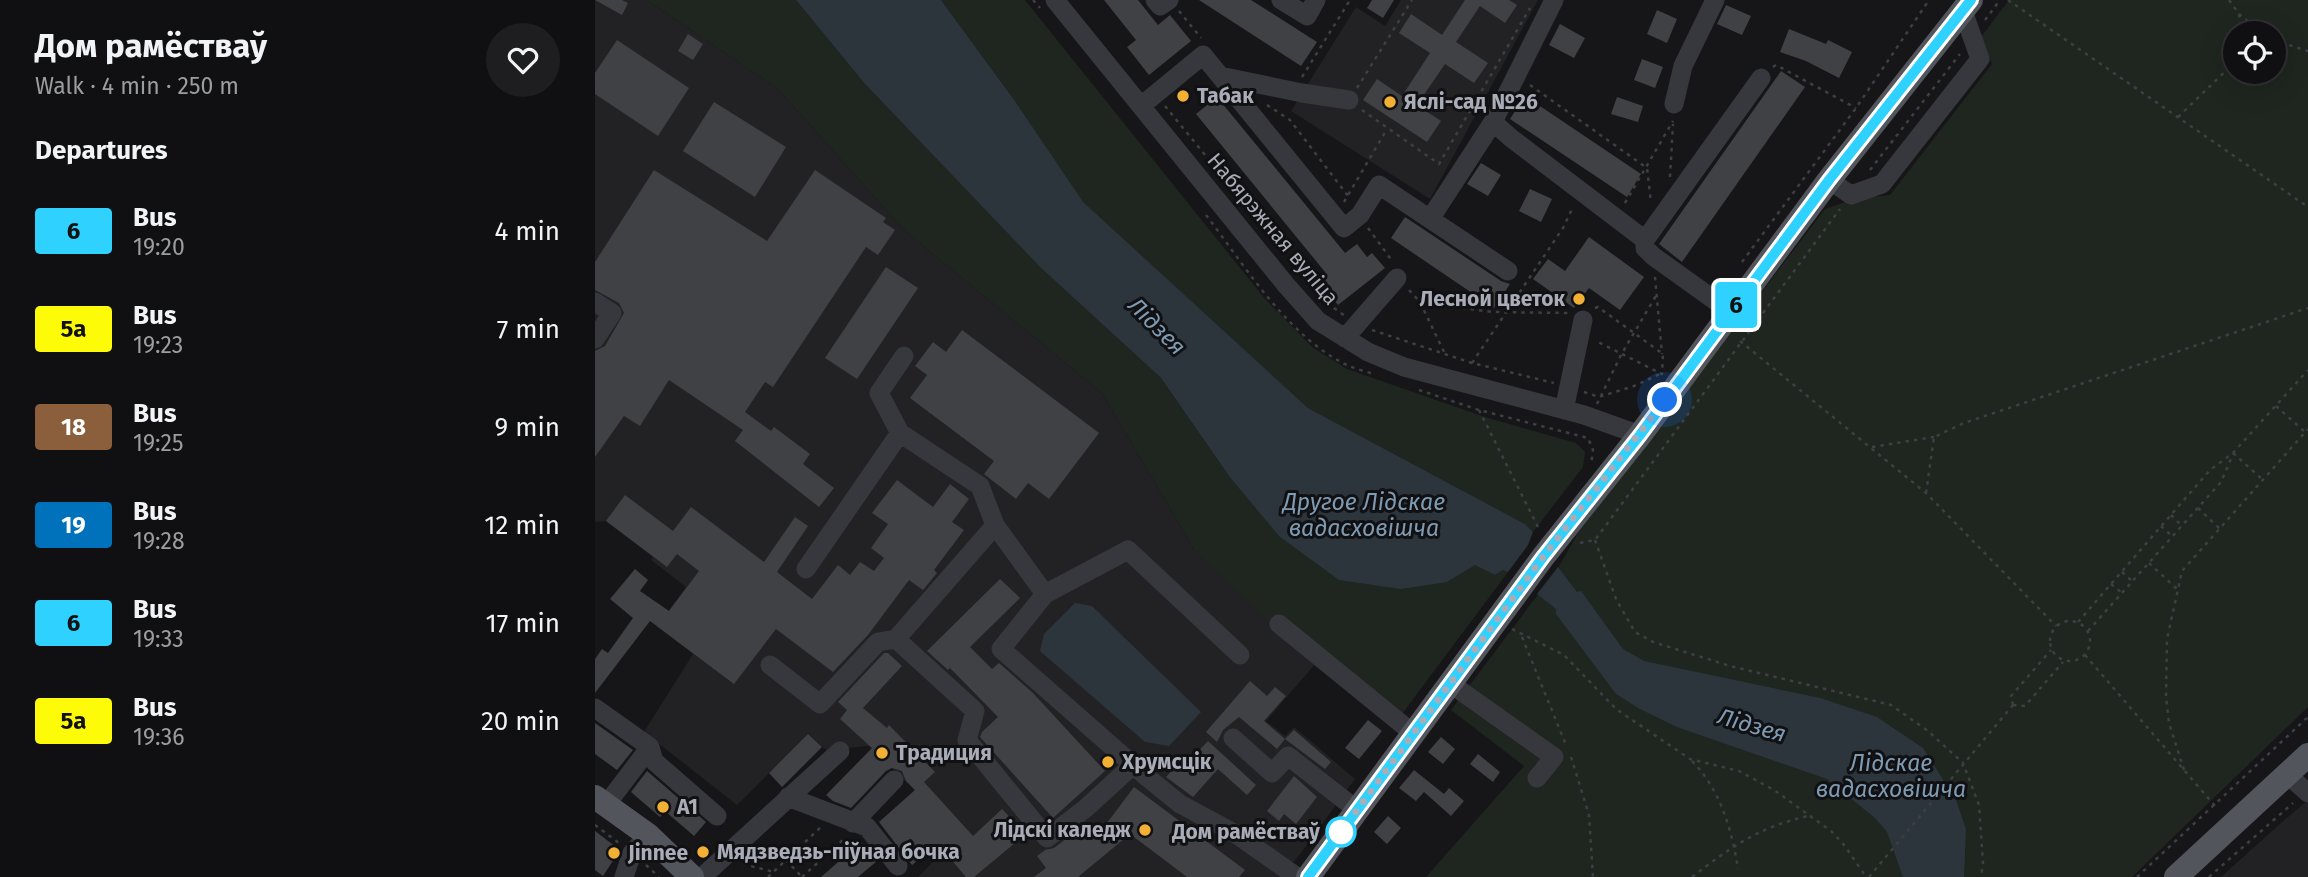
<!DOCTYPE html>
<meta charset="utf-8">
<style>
:root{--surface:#101012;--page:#1e1e20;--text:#f1f3f6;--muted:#9c9d9f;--line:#303032}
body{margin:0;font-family:"Fira Sans",sans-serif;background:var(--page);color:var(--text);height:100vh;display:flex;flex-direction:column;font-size:26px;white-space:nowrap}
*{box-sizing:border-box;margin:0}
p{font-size:23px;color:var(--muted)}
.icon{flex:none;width:38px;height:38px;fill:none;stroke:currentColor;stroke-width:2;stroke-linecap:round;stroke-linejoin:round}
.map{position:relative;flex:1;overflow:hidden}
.details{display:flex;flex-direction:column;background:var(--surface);width:595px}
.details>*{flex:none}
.badge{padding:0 14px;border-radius:5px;font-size:24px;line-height:46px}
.controls{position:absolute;left:1628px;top:21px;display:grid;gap:14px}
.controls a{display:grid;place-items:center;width:63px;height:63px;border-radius:50%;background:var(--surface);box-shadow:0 7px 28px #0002,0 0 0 2px var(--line);font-size:35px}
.you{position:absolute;width:35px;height:35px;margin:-18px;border:5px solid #fff;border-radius:50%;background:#1a73e8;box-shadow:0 0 0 10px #1a73e833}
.map>.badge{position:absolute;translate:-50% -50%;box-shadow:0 0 0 4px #fff}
h2{padding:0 35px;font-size:26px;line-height:63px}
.round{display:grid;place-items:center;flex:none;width:74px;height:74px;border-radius:37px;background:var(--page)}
.summary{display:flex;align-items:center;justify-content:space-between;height:119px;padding:0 35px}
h1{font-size:33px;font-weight:700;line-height:52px}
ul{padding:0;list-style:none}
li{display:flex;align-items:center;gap:21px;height:98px;padding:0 35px}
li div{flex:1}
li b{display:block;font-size:26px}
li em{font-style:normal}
li .badge{min-width:77px;font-weight:700;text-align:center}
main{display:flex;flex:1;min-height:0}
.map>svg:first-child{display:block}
.built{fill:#222225}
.green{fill:#1e261f;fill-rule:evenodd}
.water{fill:#2c353c}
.building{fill:#404145}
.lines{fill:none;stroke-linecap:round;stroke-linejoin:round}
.path{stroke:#3d3f44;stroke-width:2.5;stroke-dasharray:3.5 5;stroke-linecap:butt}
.minor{stroke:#37383d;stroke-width:19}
.major{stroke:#53555c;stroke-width:24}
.line-casing{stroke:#fff;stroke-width:16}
.line{stroke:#2fd1ff;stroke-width:10}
.walk{stroke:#a8adb8;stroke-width:7;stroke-dasharray:0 12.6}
.poi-dot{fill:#f2b134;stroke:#111113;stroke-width:2.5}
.stop-dot{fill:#fff;stroke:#2fd1ff;stroke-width:3.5}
.labels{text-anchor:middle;stroke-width:6;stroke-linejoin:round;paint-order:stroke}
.poi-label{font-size:21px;font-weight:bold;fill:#a8adb8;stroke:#111113;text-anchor:start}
.street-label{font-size:21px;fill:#a8adb8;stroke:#111113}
.stop-label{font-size:21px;font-weight:bold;fill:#a8adb8;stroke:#111113;text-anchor:end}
.water-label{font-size:23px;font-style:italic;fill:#7f9bb3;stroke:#111113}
</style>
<main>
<section class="details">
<div class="summary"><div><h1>Дом рамёстваў</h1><p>Walk · 4 min · 250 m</p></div><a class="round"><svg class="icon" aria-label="heart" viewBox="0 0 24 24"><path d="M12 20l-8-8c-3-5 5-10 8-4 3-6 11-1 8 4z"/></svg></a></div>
<h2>Departures</h2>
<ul>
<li><span class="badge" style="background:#2fd1ff;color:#111">6</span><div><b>Bus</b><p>19:20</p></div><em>4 min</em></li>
<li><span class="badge" style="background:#fdfb08;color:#111">5а</span><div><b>Bus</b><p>19:23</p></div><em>7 min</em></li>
<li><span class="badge" style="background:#8b5e3c;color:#fff">18</span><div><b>Bus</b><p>19:25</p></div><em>9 min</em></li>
<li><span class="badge" style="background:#0072bc;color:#fff">19</span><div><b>Bus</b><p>19:28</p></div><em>12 min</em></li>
<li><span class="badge" style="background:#2fd1ff;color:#111">6</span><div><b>Bus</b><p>19:33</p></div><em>17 min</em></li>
<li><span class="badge" style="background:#fdfb08;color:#111">5а</span><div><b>Bus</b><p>19:36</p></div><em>20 min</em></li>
</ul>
</section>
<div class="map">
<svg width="1713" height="877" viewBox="0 0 1713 877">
<rect width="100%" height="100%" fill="#161618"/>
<path class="built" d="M0 0H52L182 88 311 232 507 393 600 551 721 663 671 721 690 736 699 727 760 779 706 853 686 877H323L337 863 301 821 307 802 320 790 274 746 231 750 213 734 142 805 49 732 98 654 62 626 91 587 56 560 58 557 11 521 0 522Z
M806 0H943L835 199 696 111 761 7 790 26Z
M1713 800V877H1626L1686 823Z"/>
<path class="green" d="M52 0H201L270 84 446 268 566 378 634 476 852 582 880 564 900 575 908 570 913 572 798 726 691 638 600 551 507 393 311 232 182 88Z
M346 0H430L670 299 717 347 752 369 890 417 981 443 990 452 988 467 938 532 930 524 713 408 487 202 420 101Z
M1414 0H1713V707L1537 877H831L929 766 856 710 963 568 983 533 1230 209 1259 199 1295 195 1397 64 1386 37ZM1640 33H1678V72H1640Z"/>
<path class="water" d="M201 0H346L420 101 488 202 713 408 930 524 938 532 933 545 913 572 908 570 900 575 880 565 852 582 806 589 744 580 684 536 634 476 566 378 446 268 270 84Z
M963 567 982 592 986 591 1028 649 1049 661 1225 698 1282 717 1328 748 1361 800 1371 829 1369 877H1308L1292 832 1280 818 1232 779 1082 727 1045 709 1021 694 961 614V609L942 594Z
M480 603 497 606 606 712 574 746 550 742 445 651 449 634Z"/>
<path class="building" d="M0 0H27L33 3 27 15Z
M509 0H543L563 25 575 15 596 41 554 75 532 47 541 40Z
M604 0H656L722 42 706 66Z
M777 0H799L788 18 772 8Z
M870 0H914L922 5 910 23 885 6 861 42 893 63 879 83 850 64 822 105 846 121 832 142 768 100 782 79 807 96 835 53 804 33 816 14 847 35Z
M1131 5 1156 16 1147 35 1122 24Z
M1062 10 1082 19 1072 43 1052 34Z
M965 24 990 38 979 58 954 45Z
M1194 29 1231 44 1233 40 1257 52 1244 78 1211 61 1185 52Z
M93 34 108 44 98 60 83 51Z
M22 40 94 88 63 136 0 94V73Z
M1047 59 1068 67 1060 88 1039 80Z
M1186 71 1210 87 1087 262 1064 244Z
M930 96 1046 174 1032 197 915 119Z
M622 97 750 253 762 244 772 257 777 253 790 268 743 305 722 278 730 272 601 114Z
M1022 97 1048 106 1043 122 1016 114Z
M119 102 191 147 160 197 88 151Z
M886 163 906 175 893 196 872 184Z
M59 170 172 241 220 170 291 218 288 222 300 230 283 255 271 247 178 387 170 382 150 412 176 431 179 427 215 454 208 464 239 488 224 507 140 441 148 430 74 380 45 426 29 416 0 457V351L10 346 29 313 24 303 0 290V262Z
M935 189 957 199 946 222 924 211Z
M810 217 906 281 915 284 899 308 796 238Z
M994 237 1049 277 1025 310 994 288 979 308 938 279 953 259 970 271Z
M291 267 323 288 262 379 230 358Z
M367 330 504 433 454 499 433 483 421 499 389 474 399 461 315 398 332 375 320 366 338 342 351 352Z
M302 480 338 507 355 484 374 499 357 522 369 530 339 570 342 573 328 590 314 580 273 635 238 672 181 629 139 684 55 621 0 693V659L7 649 13 653 38 618 15 599 40 569 53 580 45 591 74 611 104 571 82 554 72 567 11 521 30 495 78 531 96 507 169 562 200 517 213 526 182 572 217 599 243 565 255 575 265 562 279 571 289 558 276 548 293 524 277 513Z
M405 579 425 598 375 647 397 669 404 663 438 693 510 771 458 818 385 737 387 732 403 717 355 668 353 670 332 651Z
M289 653H293L307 666 268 708 292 728 294 725 340 772 329 782 378 836 407 809 431 834 379 877H371L343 844 317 865 284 822 320 790 311 781 307 771 297 768 291 771 256 808 238 801 231 795 277 748 245 719 252 710 243 702Z
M655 681 672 696 680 687 691 696 669 721 690 739 682 749 644 717 628 730 622 742 611 732Z
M773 720 787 731 764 759 750 748Z
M0 723 38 750 22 770 0 754Z
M699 730 736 762 730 769 690 739Z
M213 734 227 747 187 787 174 773Z
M846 737 860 749 848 764 833 752Z
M613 741 661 785 652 795 623 769 598 797 571 777 581 766 585 770Z
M883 754 905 772 898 782 875 764Z
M819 770 849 794 854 788 869 801 856 816 829 792 821 801 804 788Z
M52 771 111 822 99 836 70 811 65 817 36 792Z
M699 776 722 797 701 824 689 814 684 821 672 811Z
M539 787 650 870 644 877H592L535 834 483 877H439L451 868 442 856 450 850 459 848 485 828 495 840 515 819Z
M793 816 806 828 792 844 779 832Z
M0 831 25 850 8 876 0 870Z
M266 842 282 861 263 877H226Z"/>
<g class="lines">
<path class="path" d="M438 0 445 8
M1413 0 1713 207
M1634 0 1644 14 1668 33
M584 11 606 38
M1644 14 1645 33
M1390 20 1405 0
M1678 40 1713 51
M1178 67 1181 65 1261 108
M707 77 755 0
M935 85 1052 168 1056 203
M762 88 817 0
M672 105 695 120 753 196
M570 106 707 273 736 306 750 316
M767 110 844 164 935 8
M1583 117 1640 62
M1275 170 1365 54
M1075 177 1078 124
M749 202 792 129
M1030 203 1078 121
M611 215C650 266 693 337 752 365 760 369 770 371 778 374
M773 228 798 262
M1147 262 1261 108 1334 0
M1060 277 1067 354
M814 290 825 302 850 354
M825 302 897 312 975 313
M1000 308 1003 307 1068 354 1067 374 1001 341
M777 330 877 363 959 383
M1145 341 1331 493 1461 626
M877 363 968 228 978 207
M824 390 884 410 993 438 998 450 996 465
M989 392 1004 397 1039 386 1065 374
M1002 404 1026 355 1062 294
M1681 406 1710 432
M884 410 944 529
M1277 447 1339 437
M1638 453 1667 479
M1331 493 1339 437 1369 423 1713 308
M1603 508 1625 529
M1576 515 1586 525
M1566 526 1577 536
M1000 540 1021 599 1040 632 1058 642 1135 666 1296 705 1333 731 1368 763 1384 805 1388 863 1386 877
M985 543 1000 540 1245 209
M1554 563 1582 589
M1527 572 1537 581
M1516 584 1527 593
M1455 641a20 20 0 1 1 40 0a20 20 0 1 1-40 0Z
M1483 622 1615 470 1638 453 1713 370
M917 629 969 655 1021 709 1095 759 1144 771 1179 790 1236 831 1250 846 1271 877
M1493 631 1626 482 1638 454
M927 637 971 745
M1490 655 1620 806
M1418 705 1430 706 1468 662
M1418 705 1416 696 1456 650
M976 757 994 815 998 877
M1097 761C1125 789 1137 830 1143 869
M1589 770 1574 723 1571 697 1572 639 1587 571 1713 429
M0 825 24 843
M191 860 207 877
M148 864 179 872
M51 865 64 877
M173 877 227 826
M207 877 251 837
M1097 877C1136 847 1164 827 1213 816
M1274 877 1418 705
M1542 877 1713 717
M1614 877 1698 803"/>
<path class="minor" d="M460 0 691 285 723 321 773 352 809 367 989 415 1045 435
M560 0 565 6 574 0
M686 0 712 16 721 0
M625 76 707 93 754 100
M1079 104 1088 66 1120 0
M546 106 608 55 749 228 765 215 784 185 913 271
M898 122 916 138 1050 240
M1234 180 1256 195 1287 184 1385 59 1368 11
M835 219 898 122 959 0
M0 302 17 313 0 339
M1136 312 1058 256 1050 248V240L1166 78
M750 338 802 278
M969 410 988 320
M305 433 284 393 309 356
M211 569 305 433 385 486 400 525 450 594 533 550 645 655
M450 594 406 649 553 778 585 804 641 834 702 877
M684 624 819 734
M301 639 380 711 372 740 452 838 491 808 538 765
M175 665 225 704 283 642 301 639 396 530
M856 684 959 757 942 778
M0 708 55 747 59 761 122 816
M638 738 677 773 693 756 762 810
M1693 775 1713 793
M193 797 272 827 303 866
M11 805 55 747
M258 823 299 780
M29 877 37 853 53 835
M107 877 245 751"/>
<path class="major" d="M0 797 53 835 97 877
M713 877 948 557 1045 435 1234 180 1376 0
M1581 877 1713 755"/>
</g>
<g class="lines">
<g class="line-casing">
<path id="line" d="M713 877 948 557 1045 435 1234 180 1376 0"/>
</g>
<use href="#line" class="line"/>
<path class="walk" d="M746 832 948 557 1070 400"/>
</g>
<g class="poi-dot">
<circle cx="588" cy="96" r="7"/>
<circle cx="795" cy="102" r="7"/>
<circle cx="984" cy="299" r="7"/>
<circle cx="287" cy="753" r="7"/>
<circle cx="513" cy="762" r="7"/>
<circle cx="68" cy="807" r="7"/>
<circle cx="550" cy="830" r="7"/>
<circle cx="108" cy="852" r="7"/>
<circle cx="19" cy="853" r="7"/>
</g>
<circle class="stop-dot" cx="746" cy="832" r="14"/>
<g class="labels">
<g class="poi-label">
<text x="602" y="103">Табак</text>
<text x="809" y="109">Яслі-сад №26</text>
<text x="970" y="306" text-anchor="end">Лесной цветок</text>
<text x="301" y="760">Традиция</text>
<text x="527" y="769">Хрумсцік</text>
<text x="82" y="814">A1</text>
<text x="536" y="837" text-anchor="end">Лідскі каледж</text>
<text x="122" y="859">Мядзведзь-піўная бочка</text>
<text x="33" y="860">Jinnee</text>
</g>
<g class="street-label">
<text transform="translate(678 229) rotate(50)" y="7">Набярэжная вуліца</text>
</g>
<g class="stop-label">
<text x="725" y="839">Дом рамёстваў</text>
</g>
<g class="water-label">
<text transform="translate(562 326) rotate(45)" y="8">Лідзея</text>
<text x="769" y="510">Другое Лідскае<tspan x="769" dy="26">вадасховішча</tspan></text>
<text transform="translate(1157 725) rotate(16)" y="8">Лідзея</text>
<text x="1296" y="771">Лідскае<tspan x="1296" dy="26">вадасховішча</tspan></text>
</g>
</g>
</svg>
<div class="controls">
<a><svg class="icon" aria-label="locate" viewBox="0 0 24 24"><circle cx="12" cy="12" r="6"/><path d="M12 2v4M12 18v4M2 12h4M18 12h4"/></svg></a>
</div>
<div class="you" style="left:1070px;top:400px"></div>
<b class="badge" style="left:1141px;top:305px;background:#2fd1ff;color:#111">6</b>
</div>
</main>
